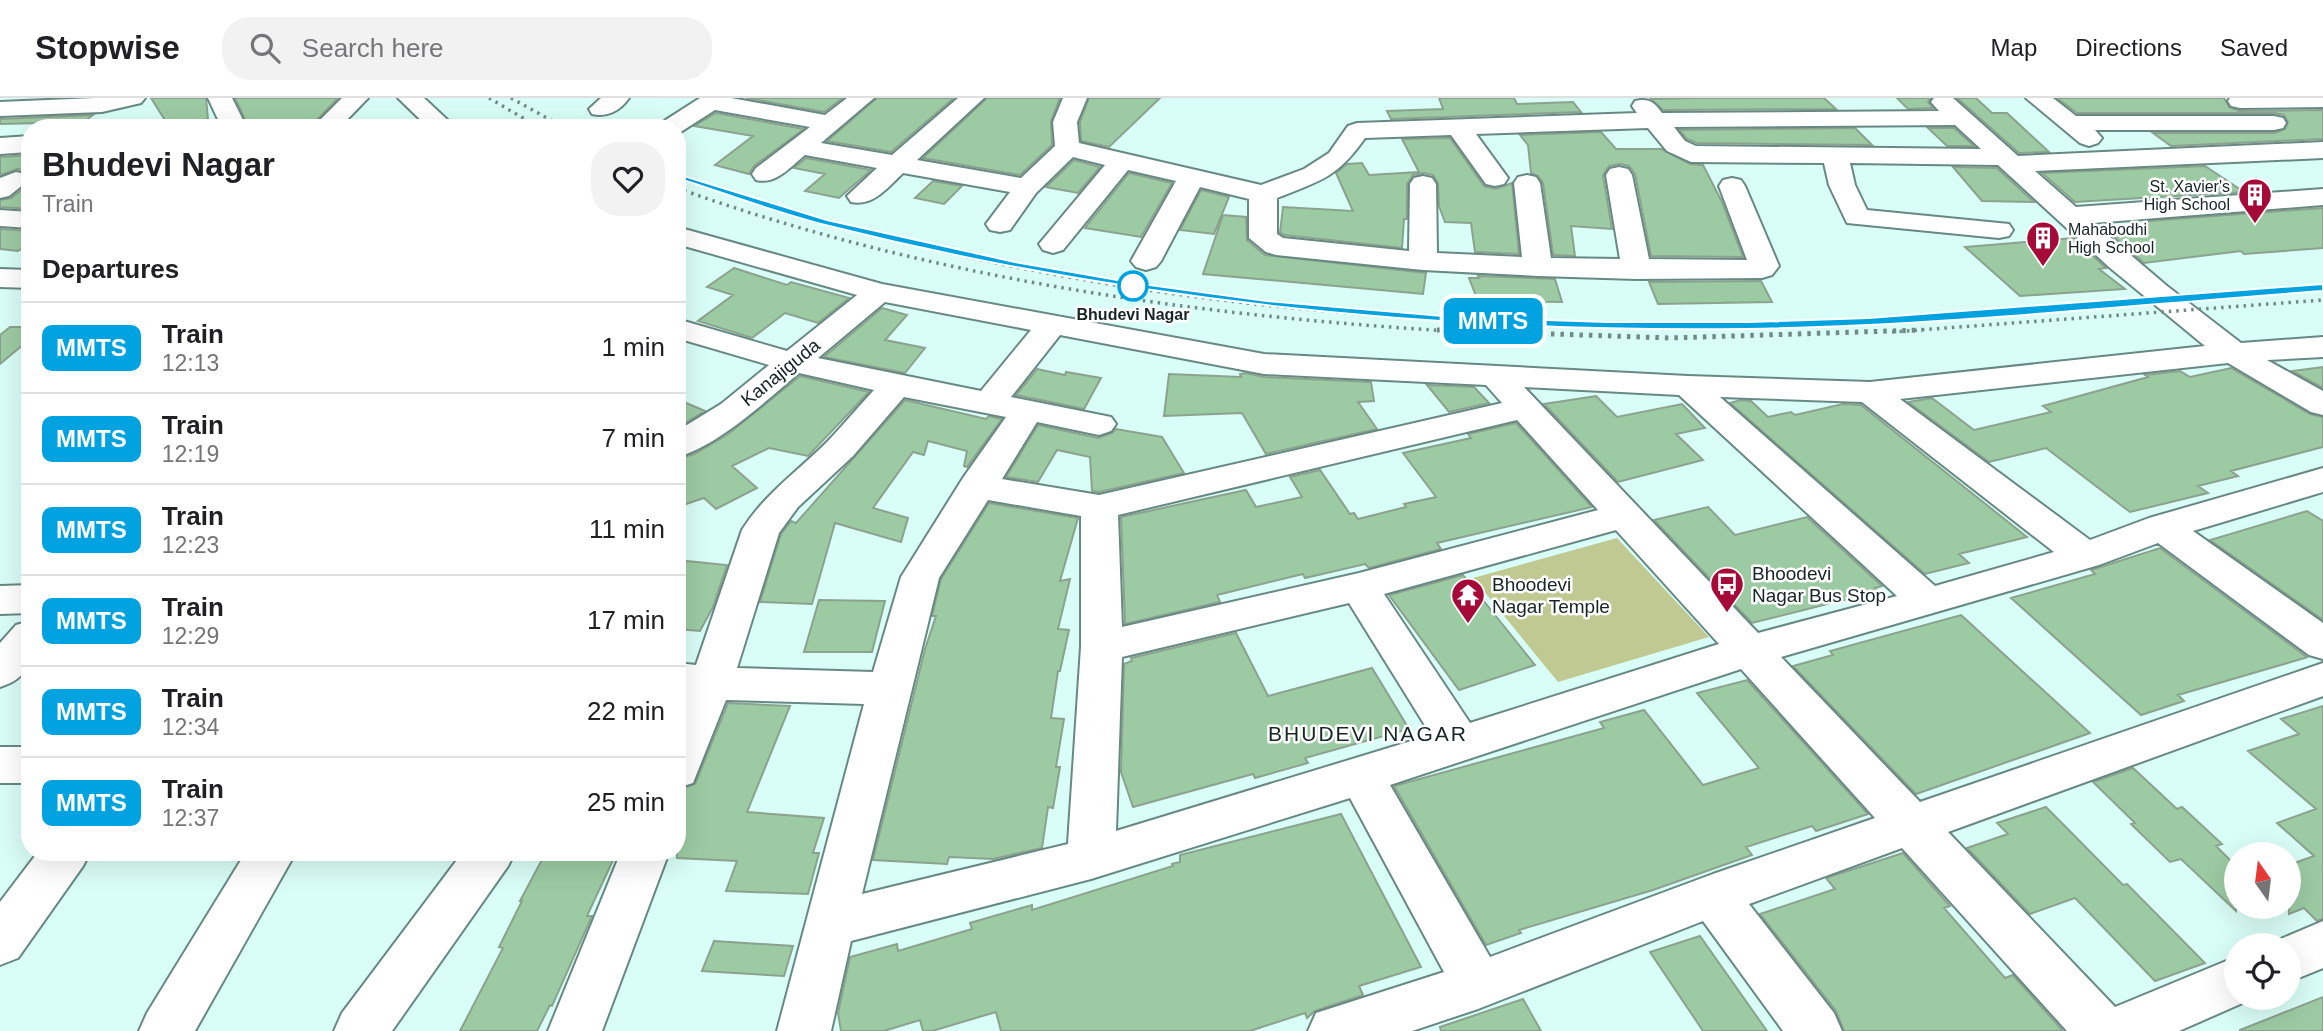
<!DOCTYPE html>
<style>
:root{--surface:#fff;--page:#f2f2f2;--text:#202124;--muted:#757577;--line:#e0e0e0}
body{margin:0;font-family:Arial,sans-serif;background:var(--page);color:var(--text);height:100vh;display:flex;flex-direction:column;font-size:26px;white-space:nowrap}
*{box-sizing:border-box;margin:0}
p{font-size:23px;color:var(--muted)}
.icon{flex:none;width:38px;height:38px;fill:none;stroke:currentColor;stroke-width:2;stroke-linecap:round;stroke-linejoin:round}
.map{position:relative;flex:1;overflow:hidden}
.panel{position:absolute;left:21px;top:21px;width:665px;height:742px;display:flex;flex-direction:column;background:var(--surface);border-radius:28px;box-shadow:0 7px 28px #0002}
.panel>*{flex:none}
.badge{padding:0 14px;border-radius:10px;font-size:24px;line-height:46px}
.needle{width:46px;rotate:346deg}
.tools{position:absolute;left:2224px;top:744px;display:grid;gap:14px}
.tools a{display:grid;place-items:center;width:77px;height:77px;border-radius:50%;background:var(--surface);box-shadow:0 7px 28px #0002;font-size:35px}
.map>.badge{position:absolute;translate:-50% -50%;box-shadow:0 0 0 4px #fff}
h2{padding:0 21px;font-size:26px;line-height:63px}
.round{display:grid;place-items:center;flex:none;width:74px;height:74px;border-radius:28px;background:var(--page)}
.head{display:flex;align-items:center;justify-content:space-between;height:119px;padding:0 21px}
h1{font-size:33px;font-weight:700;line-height:52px}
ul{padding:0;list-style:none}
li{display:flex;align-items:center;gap:21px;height:91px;padding:0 21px;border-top:2px solid var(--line)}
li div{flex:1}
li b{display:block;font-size:26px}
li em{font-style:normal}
li .badge{min-width:77px;font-weight:700;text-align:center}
header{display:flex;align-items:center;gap:42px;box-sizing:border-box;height:98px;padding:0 35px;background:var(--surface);border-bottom:2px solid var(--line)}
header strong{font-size:33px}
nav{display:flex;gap:38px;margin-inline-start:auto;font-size:24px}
.search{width:490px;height:63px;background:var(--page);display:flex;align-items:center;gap:18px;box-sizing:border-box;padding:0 24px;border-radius:28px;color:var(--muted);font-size:26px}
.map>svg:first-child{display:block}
.green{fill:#c0c992}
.building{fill:#9ccba3;stroke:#8ba28e;stroke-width:2}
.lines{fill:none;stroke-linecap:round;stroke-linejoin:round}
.minor-casing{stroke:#688983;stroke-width:4}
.minor{fill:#fff;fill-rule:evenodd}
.rail-far1{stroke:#718a86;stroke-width:3.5;stroke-dasharray:2.5 5;stroke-linecap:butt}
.rail{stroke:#718a86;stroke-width:5;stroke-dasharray:3.5 6;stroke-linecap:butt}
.line{fill:#00a3e0;stroke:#fff;stroke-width:2}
.stop-dot{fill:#fff;stroke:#00a3e0;stroke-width:3.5}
.labels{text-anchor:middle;stroke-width:5;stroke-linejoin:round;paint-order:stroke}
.far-poi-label{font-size:16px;fill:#172523;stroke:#fff;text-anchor:end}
.far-stop-label{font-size:16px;font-weight:bold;fill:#172523;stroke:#fff}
.street-label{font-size:19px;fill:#172523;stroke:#fff}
.poi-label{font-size:19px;fill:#172523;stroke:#fff;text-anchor:start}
.neighbourhood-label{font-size:21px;letter-spacing:2px;fill:#172523;stroke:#fff}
</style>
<header>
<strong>Stopwise</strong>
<div class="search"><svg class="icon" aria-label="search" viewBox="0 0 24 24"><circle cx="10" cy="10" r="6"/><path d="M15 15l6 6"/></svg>Search here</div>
<nav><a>Map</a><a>Directions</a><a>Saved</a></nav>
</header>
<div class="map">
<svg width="2323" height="933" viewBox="0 0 2323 933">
<rect width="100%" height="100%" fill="#d9fef7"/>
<path class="green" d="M1617 440 1709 539 1558 584 1473 480Z"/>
<path class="building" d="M151 0H206L208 21 170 30Z
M235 0H338L309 30H249Z
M746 0H843L824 14Z
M877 0H954L891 54 827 43Z
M987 0H1060L1051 23 1052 47 1020 77 923 60Z
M1089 0H1160L1109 49 1081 43 1080 24Z
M1439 0H1514L1517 6 1573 4 1581 14 1391 21 1387 13 1443 11Z
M1694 0H1824L1836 11 1663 12 1651 1Z
M1897 0H1931L1928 4 1933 10 1908 11Z
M1957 0H1976L1992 15H2007L2049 54 2019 55Z
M2057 0H2224L2229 9 2239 13 2323 12V41L2171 48 2153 35H2274L2285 31 2288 24 2284 17 2274 15H2077Z
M716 15 804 31 754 68 749 76 715 67 753 38 694 28Z
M93 17 84 24 0 26V21Z
M1855 30 1872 47 1697 45 1687 41 1679 32Z
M1928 30H1954L1974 48H1947Z
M1601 34 1616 51H1662L1690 66 1703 67 1722 104 1743 159 1651 158 1635 76 1629 68 1620 66 1609 68 1603 77 1612 131 1571 128 1575 158 1553 157 1543 85 1538 78 1531 75 1528 47 1520 37Z
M1450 40 1484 88 1496 91 1512 85 1519 156 1475 154 1471 125 1445 124 1439 108 1438 85 1433 77 1424 75 1413 77 1407 86V121H1404L1402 150 1284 137 1280 135 1283 109 1353 113 1336 75 1347 66 1362 65 1369 77 1419 74 1402 41Z
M30 57V78L26 73 17 71 0 77V59Z
M806 60 871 72 839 100 805 93 825 76 794 70Z
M1074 62 1100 69 1078 95 1046 89Z
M2205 68 2244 94 2075 104 2042 75Z
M1953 69 1997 70 2034 104 1982 103Z
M1129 75 1172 85 1141 139 1085 130Z
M933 83 962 88 944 106 915 100Z
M30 85V111L0 109V102L11 100Z
M1201 92 1229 99 1214 136 1180 132Z
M2323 110V150L2244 156 2241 153 2144 165 2112 137 2148 135V123Z
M1223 117 1246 119 1247 142 1265 157 1426 175 1423 196 1203 176Z
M0 131 30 133V145L18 153 0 151Z
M2074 140 2106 170 2099 171 2125 191 2020 198 1965 149Z
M734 170 787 187 791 184 849 200 818 225 785 215 752 240 698 223 733 197 707 189Z
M1478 178 1555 181 1562 204 1478 203 1469 180H1479Z
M1761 183 1772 204 1658 206 1649 184Z
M882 210 907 217 885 242 925 250 905 275 824 259Z
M10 229H30V241L0 266V237Z
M2323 269V290L2292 273Z
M2231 270 2310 316 2323 319V349L2231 373 2238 378 2198 388 2208 395 2130 414 2046 350 1989 364 1908 304 1932 300 1974 332 2051 314 2043 308 2148 279 2145 277 2180 273 2190 279Z
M1037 271 1065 277 1066 274 1101 280 1084 311 1016 297Z
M1246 275 1264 279 1371 284 1374 303 1358 304 1377 331 1266 356 1242 315 1164 318 1169 276 1241 279 1240 276Z
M800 278 869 294 808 358 769 350 732 368 757 390 716 411 704 400 677 409V361L694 356 727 337Z
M1427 287 1474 289 1489 305 1449 314Z
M1596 298 1617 319 1682 306 1705 330 1676 336 1703 362 1618 384 1544 306Z
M677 301 705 313 677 330Z
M905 302 986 321 989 318 1002 321 967 369 964 368 967 353 928 343 924 357 913 354 873 410 908 420 901 444 835 425 812 506 760 504 781 436 791 423 796 425Z
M1741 302 1751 303 1768 319 1791 314 1795 317 1843 306 1861 307 2027 439 1959 456 1969 465 1925 476 1730 305Z
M1516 325 1592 409 1437 445 1441 451 1369 470 1365 466 1305 480 1303 476 1217 497 1220 504 1125 526 1121 419 1246 392 1256 409 1302 399 1290 379 1320 372 1350 416 1354 415 1358 421 1406 409 1404 406 1436 399 1403 355 1471 340 1468 336Z
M1038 327 1098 340 1112 335 1116 331 1162 339 1184 375 1099 394 1092 393 1090 359 1057 352 1038 384 1006 379Z
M989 405 1078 420 1060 483 1070 481 1058 531 1069 532 1060 573H1058L1051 620 1064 621 1056 669H1060L1053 710 1048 709 1042 750 993 761 949 759 947 766 873 762 925 551 936 518H932L941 481Z
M1708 409 1735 437 1807 419 1882 488 1875 490 1879 493 1752 525 1654 422Z
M2307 413 2323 423V522L2210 442Z
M2160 450 2307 559H2308L2178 597 2184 603 2141 617 2011 500 2095 476 2091 472Z
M677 462 727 467 713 509 700 533 677 531Z
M1463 477 1535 567 1459 592 1389 497Z
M819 502 885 503 872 554H804Z
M1961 517 2090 635 1916 696 1793 568 1833 557 1830 553Z
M1236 535 1268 598 1372 570 1409 631 1305 660 1308 665 1255 680 1253 676 1133 709 1121 674 1124 566 1132 563 1131 560Z
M1747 582 1868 716 1816 733 1812 728 1746 749 1752 757 1653 792 1519 832 1521 835 1486 847 1394 688 1604 630 1600 624 1644 612 1703 687 1759 670 1697 595Z
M728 605 790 608 747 714 824 720 813 755H819L808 796 726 793 737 763 677 760V692L695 686Z
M2323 608V821L2317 823 2304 810 2289 816V767L2314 758 2277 725 2316 711 2248 653 2299 636 2281 621Z
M2133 670 2177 711 2182 709 2222 746 2216 748 2236 768V813L2181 761 2170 764 2131 726 2135 725 2093 684Z
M2046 709 2123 787 2127 786 2205 865 2155 883 2075 800 2030 816 1967 750 2008 736 1997 725Z
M1341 716 1421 869 1359 888 1363 897 1315 913 1307 920 1305 915 1250 933H1001L996 914 932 933H923L920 922 884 933H841L838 915 850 859 897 846 898 853 972 831 970 825 1032 807V812L1173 768 1172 766 1180 764V757Z
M546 754 614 760 587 818H592L552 908 550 907 537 933H460L503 850 499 849 522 803H520Z
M1903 755 1950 808 1944 810 2005 880 2013 877 2063 933H1844L1836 913 1760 816 1835 791 1826 780Z
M1700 838 1767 933H1703L1650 854Z
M714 843 793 848 784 878 702 873Z
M2323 899V933H2240V932Z
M1523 901 1541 933H1441L1440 929Z"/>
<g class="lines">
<g class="minor-casing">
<path id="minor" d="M95 0H145L141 5 102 14 0 18V4Z
M208 0H232L247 30H222Z
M342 0H368L339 30H312Z
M398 0H424L456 30H429Z
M601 0H629C621 12 607 20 592 16L589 11Z
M700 0H731L825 17 847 0H874L821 45 892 57 958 0H984L917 62 1021 80 1055 48 1053 24 1063 0H1087L1077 24 1079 45 1261 87 1304 71 1329 55 1348 28 1357 25 1637 15 1632 8 1635 3C1649 0 1654 4 1662 15L1939 13 1931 4 1934 0H1953L2018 58 2323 44V60L2035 73 2076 109 2323 91V107L2093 125 2167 188 2241 245 2323 239V259L2267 262 2323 293V317L2311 314 2228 265 1900 301 2090 442 2149 420 2323 370V394L2193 433 2323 525V561L2309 557 2158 445 2099 467 1781 559 1920 704 2323 565V598L1948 734 2115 909 2236 859V900H2254L2179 933H2067L1902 750 1749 806 1834 915 1842 933H1783L1703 823 1478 911 1412 933H1308L1316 915 1444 874 1350 700 1091 781 851 843 831 933H777L864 606 726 602 693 685 677 690V616L685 598 677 597V565L696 567 742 432C765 395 800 372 830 341 845 325 859 308 874 292L799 275C767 302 718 348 677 359V333L721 306 769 267 677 240V221L787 253 857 197 677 146V129L882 186 1264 256 1688 278 1870 284 2205 248 2109 169 1998 67 1850 65 1855 87 1867 112 2009 126 2013 132 2009 138 1999 140 1847 125 1829 87 1824 65 1691 64 1667 53 1648 30 1476 36 1508 80 1504 86 1495 88 1486 86 1451 37 1365 40C1337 80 1320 83 1277 100V136L1283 140 1409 153 1410 86 1414 80 1423 78 1432 80 1436 86 1437 155 1522 159 1514 85 1518 79 1527 77 1536 79 1540 85 1551 160 1620 161 1606 77 1610 71 1619 69 1628 71 1632 77 1649 161 1747 162 1719 88 1723 82 1732 80 1741 82 1745 88 1779 168 1772 177 1762 180 1637 181 1538 178 1423 172 1276 157 1266 154 1249 140V101L1200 89 1161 163 1156 169 1146 172 1136 169 1131 163 1176 83 1128 72 1063 152 1053 155 1043 152 1039 146 1105 67 1073 59 1036 95 1010 132 1000 134 990 132 986 126 1010 94 903 75C888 89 873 109 851 104L847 98 877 70 805 57C790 69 776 87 756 82L752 76 756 70 810 29 715 12 679 35 677 30H658L661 25ZM1955 27 1981 51 1696 48 1685 43 1674 29ZM885 204 1031 232 981 293 818 260ZM1060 237 1264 276 1486 287 1502 305 1099 397 1002 381 1037 324 1099 337 1111 333 1116 326 1111 319 1011 299ZM1524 289 1679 297 1897 498 1758 535ZM904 299 1006 319 963 380 901 479 873 574 737 570 779 435 798 409 853 358ZM1720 299 1862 304 2054 454 1935 488ZM1517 322 1598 412 1359 475 1122 529 1118 417ZM988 402 1081 418V549L1068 746 862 796 939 480ZM1616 432 1719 546 1470 625 1384 496ZM1349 505 1431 637 1116 733 1122 559ZM1741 571 1875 720 1713 776 1490 859 1390 687Z
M2026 0H2053L2076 18H2274L2283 20 2286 25 2283 30 2274 32H2095L2102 40 2098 45 2089 48 2080 45Z
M2230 0H2323V9L2240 10 2231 8 2228 3Z
M30 38V54L0 56V40Z
M16 74 25 76 29 82 9 98 0 100V80Z
M0 112 30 114V130L0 128Z
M0 171 30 172V190L0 189Z
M30 487V515L0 516V488Z
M30 523C30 555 36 578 0 589V545L16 527Z
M0 649H30V685H0Z
M38 754H90L83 768 18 860 0 867V804Z
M246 754H296L195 933H139L147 915Z
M463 754H515L508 768 392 933H334L342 915Z
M621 754H669L602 933H548Z
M2323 823V870L2289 884V847H2270L2271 845Z"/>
</g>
<use href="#minor" class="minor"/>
<path class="rail-far1" d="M489 0 540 30
M511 0 565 30
M677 77C762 104 847 131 934 151 1199 214 1476 231 1748 227 1940 224 2131 205 2323 190
M677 90C930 181 1200 219 1467 234
M1892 234 2323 202"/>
<path class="rail" d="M1437 232 1670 240 1922 232"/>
</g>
<path class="line" d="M674 75 827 122 1015 164 1135 185 1267 203 1455 219 1608 224H1748L1868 220 2323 186V193C2131 207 1939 228 1746 231 1436 235 1127 203 825 127 774 114 724 95 674 79Z"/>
<defs>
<g id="building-pin" transform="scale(1.75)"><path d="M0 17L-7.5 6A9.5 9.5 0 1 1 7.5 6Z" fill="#a50a38" stroke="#fff"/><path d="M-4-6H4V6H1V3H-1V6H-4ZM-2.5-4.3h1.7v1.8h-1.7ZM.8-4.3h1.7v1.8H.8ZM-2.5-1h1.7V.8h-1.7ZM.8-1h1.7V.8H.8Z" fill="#fff"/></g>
<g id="bus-pin" transform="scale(1.75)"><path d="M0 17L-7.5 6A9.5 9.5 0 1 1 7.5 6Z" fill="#a50a38" stroke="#fff"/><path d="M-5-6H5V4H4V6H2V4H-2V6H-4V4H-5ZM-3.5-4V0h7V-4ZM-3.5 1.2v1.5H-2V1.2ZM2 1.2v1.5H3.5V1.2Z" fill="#fff"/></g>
<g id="temple-pin" transform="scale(1.75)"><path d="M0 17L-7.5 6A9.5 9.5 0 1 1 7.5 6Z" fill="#a50a38" stroke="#fff"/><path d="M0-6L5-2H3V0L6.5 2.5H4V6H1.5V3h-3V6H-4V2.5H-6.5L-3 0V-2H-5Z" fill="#fff"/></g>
</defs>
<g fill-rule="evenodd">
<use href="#building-pin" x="2255" y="97"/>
<use href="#building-pin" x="2043" y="140"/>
<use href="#bus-pin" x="1727" y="486"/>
<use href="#temple-pin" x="1468" y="497"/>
</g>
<circle class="stop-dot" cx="1133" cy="188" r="14"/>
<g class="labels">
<g class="far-poi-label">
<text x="2230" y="94">St. Xavier's<tspan x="2230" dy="18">High School</tspan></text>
<text x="2068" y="137" text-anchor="start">Mahabodhi<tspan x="2068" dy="18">High School</tspan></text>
</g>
<g class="far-stop-label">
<text x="1133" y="222">Bhudevi Nagar</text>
</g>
<g class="street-label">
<text transform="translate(780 274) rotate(-39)" y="7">Kanajiguda</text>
</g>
<g class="poi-label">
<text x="1752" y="482">Bhoodevi<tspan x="1752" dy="22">Nagar Bus Stop</tspan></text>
<text x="1492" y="493">Bhoodevi<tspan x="1492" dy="22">Nagar Temple</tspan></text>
</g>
<g class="neighbourhood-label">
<text x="1368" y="643">BHUDEVI NAGAR</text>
</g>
</g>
</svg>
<div class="tools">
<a><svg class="needle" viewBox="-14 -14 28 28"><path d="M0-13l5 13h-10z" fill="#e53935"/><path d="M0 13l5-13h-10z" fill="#757577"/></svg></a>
<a><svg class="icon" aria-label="locate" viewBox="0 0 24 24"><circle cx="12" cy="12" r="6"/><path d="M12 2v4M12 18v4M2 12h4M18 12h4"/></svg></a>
</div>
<b class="badge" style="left:1493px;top:223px;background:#00a3e0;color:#fff">MMTS</b>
<section class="panel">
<div class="head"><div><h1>Bhudevi Nagar</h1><p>Train</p></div><a class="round"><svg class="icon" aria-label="heart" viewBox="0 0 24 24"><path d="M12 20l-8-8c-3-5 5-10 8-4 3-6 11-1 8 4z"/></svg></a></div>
<h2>Departures</h2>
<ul>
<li><span class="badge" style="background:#00a3e0;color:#fff">MMTS</span><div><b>Train</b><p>12:13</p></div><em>1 min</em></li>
<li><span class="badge" style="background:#00a3e0;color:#fff">MMTS</span><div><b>Train</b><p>12:19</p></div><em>7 min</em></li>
<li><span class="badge" style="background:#00a3e0;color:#fff">MMTS</span><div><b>Train</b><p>12:23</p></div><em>11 min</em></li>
<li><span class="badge" style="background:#00a3e0;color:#fff">MMTS</span><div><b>Train</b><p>12:29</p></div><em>17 min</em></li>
<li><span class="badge" style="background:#00a3e0;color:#fff">MMTS</span><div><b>Train</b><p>12:34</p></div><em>22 min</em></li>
<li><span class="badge" style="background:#00a3e0;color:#fff">MMTS</span><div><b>Train</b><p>12:37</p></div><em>25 min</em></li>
</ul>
</section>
</div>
